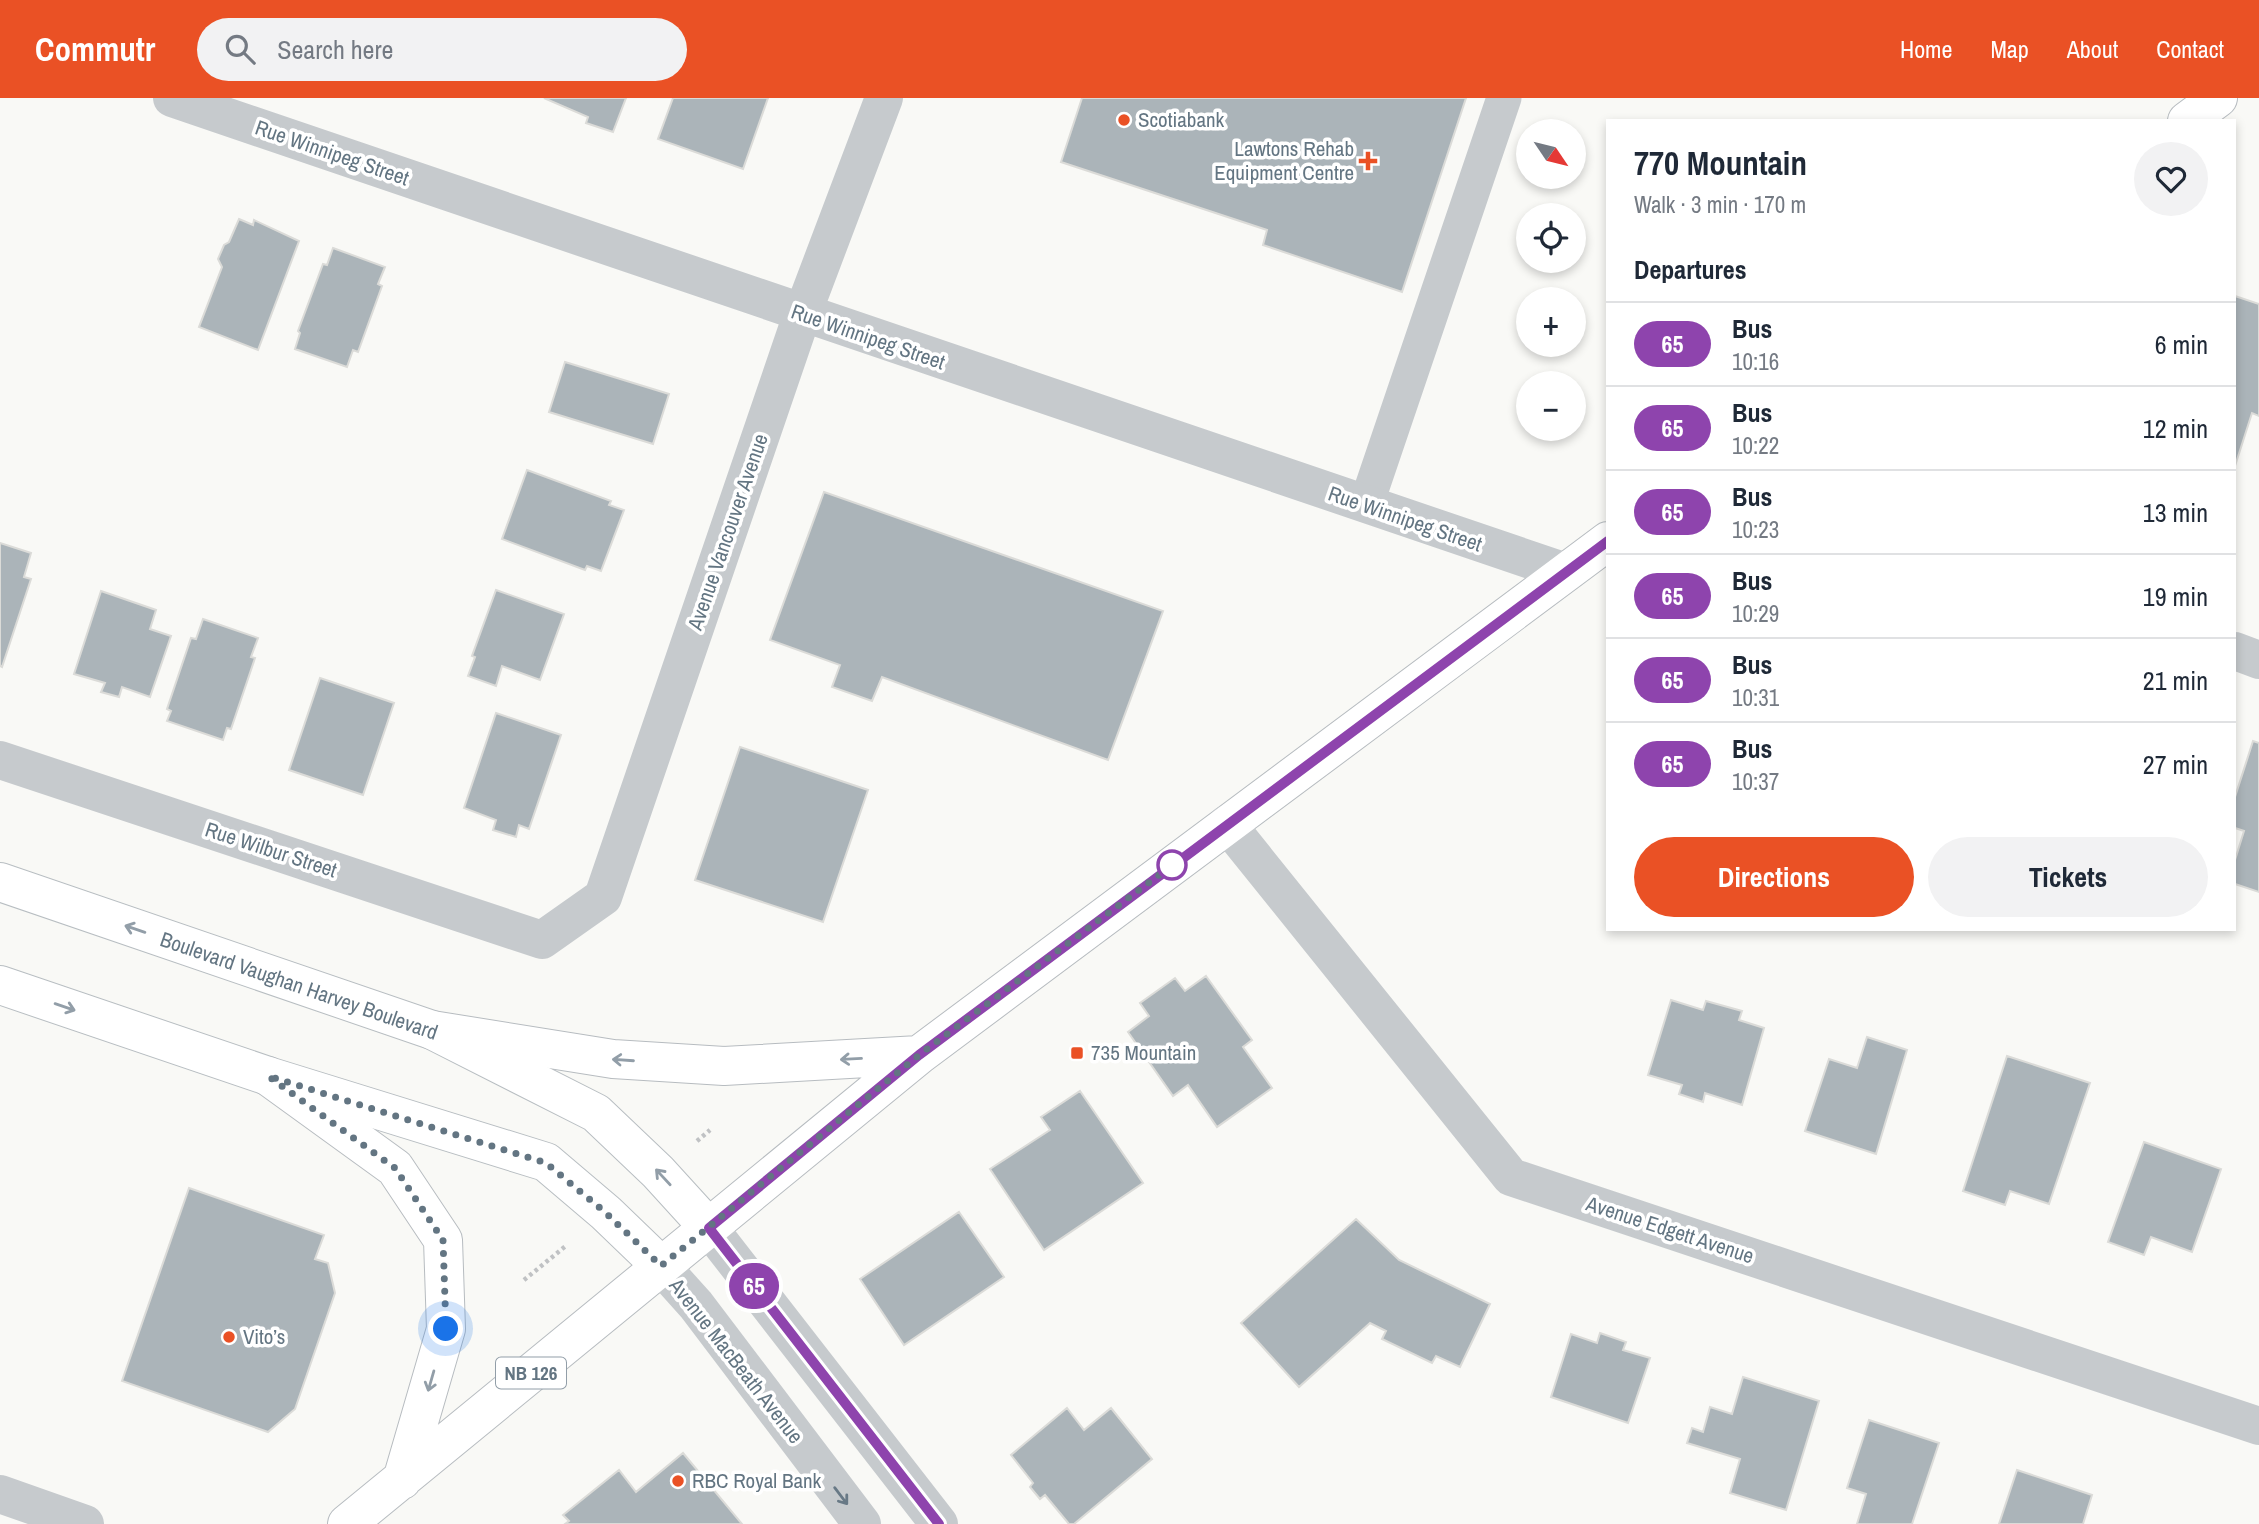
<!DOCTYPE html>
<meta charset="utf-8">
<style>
:root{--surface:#fff;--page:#f2f2f3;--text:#1f2937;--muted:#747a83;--line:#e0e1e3;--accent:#ea5125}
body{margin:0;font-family:"Archivo Narrow",sans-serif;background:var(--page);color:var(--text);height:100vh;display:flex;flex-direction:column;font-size:26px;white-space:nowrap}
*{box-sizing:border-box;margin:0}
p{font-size:23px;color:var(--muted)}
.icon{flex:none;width:38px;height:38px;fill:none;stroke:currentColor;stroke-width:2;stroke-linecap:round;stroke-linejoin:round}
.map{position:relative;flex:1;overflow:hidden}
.side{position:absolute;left:1606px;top:21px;width:630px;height:812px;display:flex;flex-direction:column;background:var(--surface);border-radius:0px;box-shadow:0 4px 10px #0003}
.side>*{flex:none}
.badge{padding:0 14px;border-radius:23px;font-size:24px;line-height:46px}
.needle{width:46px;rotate:125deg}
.fabs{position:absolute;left:1516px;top:21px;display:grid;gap:14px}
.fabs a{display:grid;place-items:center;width:70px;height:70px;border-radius:50%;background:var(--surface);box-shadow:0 4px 10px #0003;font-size:35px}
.you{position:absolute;width:35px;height:35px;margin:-18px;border:5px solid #fff;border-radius:50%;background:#1a73e8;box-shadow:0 0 0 10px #1a73e833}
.map>.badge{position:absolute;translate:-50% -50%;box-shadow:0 0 0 4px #fff}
h2{padding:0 28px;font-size:26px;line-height:63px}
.round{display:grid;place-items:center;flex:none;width:74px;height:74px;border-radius:37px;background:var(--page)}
.head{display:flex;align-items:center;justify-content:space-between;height:119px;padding:0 28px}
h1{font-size:33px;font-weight:700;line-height:52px}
.cta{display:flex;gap:14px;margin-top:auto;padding:14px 28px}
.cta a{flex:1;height:80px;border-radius:42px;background:var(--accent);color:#fff;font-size:28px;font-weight:700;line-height:80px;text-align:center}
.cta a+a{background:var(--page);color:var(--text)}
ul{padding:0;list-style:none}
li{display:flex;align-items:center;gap:21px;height:84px;padding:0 28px;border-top:2px solid var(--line)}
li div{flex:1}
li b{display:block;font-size:26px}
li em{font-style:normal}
li .badge{min-width:77px;font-weight:700;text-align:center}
header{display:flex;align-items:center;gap:42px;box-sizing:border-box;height:98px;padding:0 35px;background:var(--accent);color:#fff}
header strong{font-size:33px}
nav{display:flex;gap:38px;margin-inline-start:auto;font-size:24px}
.search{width:490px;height:63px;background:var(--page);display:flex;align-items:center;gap:18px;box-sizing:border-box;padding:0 24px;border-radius:38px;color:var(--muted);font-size:26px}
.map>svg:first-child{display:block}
.building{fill:#abb4b9;stroke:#dbdbd8;stroke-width:2}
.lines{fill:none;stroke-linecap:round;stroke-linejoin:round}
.secondary-casing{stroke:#b8bec2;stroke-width:40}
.primary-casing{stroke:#b7bcc0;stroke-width:40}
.path{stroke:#c0c2c4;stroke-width:4.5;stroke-dasharray:3.5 3.5;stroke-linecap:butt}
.service{stroke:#c6cacd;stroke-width:35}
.minor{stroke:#c6cacd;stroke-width:38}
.tertiary{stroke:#c6cacd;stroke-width:38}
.secondary{stroke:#fff;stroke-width:38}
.primary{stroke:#fff;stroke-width:38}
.oneway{stroke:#929ea8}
.oneway2{stroke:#687986}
.line-casing{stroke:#fff;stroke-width:16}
.line{stroke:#8e44ad;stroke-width:10}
.walk{stroke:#637582;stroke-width:7;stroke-dasharray:0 12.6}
.poi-dot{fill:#ea5125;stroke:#fff;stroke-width:2.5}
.stop-dot{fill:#fff;stroke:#8e44ad;stroke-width:3.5}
.labels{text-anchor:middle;stroke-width:7;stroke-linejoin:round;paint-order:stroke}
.shield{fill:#fff;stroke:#929ea8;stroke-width:2}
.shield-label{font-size:19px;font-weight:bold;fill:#637582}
.poi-label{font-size:21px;fill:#637582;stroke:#fff;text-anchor:start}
.street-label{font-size:21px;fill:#637582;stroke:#fff}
</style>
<header>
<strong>Commutr</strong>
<div class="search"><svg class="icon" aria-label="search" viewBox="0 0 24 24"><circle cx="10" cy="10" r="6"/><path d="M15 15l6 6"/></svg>Search here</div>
<nav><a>Home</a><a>Map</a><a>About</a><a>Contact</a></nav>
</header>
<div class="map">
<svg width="2259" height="1426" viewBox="0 0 2259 1426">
<rect width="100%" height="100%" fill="#f9f9f6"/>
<path class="building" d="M544 0H626L613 34 586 25 588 19Z
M673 0H768L743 71 658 41Z
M1082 0H1466L1402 194 1263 147 1267 132 1061 64Z
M239 121 253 127 254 122 299 143 258 252 199 229 222 169 218 161 224 147 229 144Z
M333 150 385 169 378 186 382 188 358 254 353 252 347 269 295 251 300 235 298 233 323 166 327 167Z
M2235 198 2259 206V318L2252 315 2235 368Z
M565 264 669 296 653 346 549 314Z
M527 372 611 403 609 407 624 412 601 473 587 468 585 472 502 441Z
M824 394 1163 513 1108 662 882 579 872 603 832 589 840 567 770 542Z
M0 445 31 455 24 479 31 481 2 569 0 568Z
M496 492 564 516 540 582 502 568 496 588 468 578 475 559 472 558Z
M101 493 156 512 150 531 171 538 150 599 122 589 119 599 101 594 105 585 74 576Z
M203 521 258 540 251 559 255 560 231 631 227 630 223 642 167 623 171 613 167 611 191 540 196 541Z
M320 580 394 605 363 697 289 672Z
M496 615 561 637 529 731 519 727 516 739 493 732 496 722 464 710Z
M2253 643 2259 645V794L2235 786V762L2244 733 2235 730V699Z
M740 649 868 692 823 824 695 782Z
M1206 878 1252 942 1243 949 1272 990 1217 1029 1188 987 1173 998 1128 934 1149 918 1140 905 1175 880 1185 893Z
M1671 902 1703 912 1706 903 1742 913 1739 922 1764 930 1742 1007 1705 995 1703 1004 1679 996 1682 987 1648 977Z
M1867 939 1907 952 1876 1056 1805 1033 1829 961 1857 970Z
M2007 958 2090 985 2049 1106 2010 1093 2005 1107 1963 1093Z
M1080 993 1143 1085 1044 1152 990 1071 1050 1032 1041 1019Z
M2144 1044 2221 1071 2192 1154 2151 1139 2144 1157 2108 1144Z
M189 1090 324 1137 315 1161 328 1165 335 1195 295 1311 268 1334 122 1283Z
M959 1114 1004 1179 904 1247 860 1181Z
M1356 1121 1399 1162 1490 1206 1460 1269 1436 1258 1432 1265 1382 1241 1386 1233 1370 1225 1299 1289 1241 1225Z
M1600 1235 1626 1244 1623 1252 1650 1260 1628 1325 1551 1299 1571 1236 1597 1245Z
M1743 1279 1819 1303 1786 1412 1730 1395 1740 1361 1687 1345 1692 1330 1703 1334 1710 1309 1732 1316Z
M1067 1310 1084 1332 1111 1310 1152 1361 1074 1426H1069L1045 1397 1040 1401 1030 1389 1033 1385 1011 1357Z
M1869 1322 1939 1345 1912 1426H1857L1866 1396 1847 1390Z
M683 1355 742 1426H565L569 1423 563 1417 619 1372 636 1394Z
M2017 1372 2092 1397 2083 1426H1999Z"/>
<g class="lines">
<g class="secondary-casing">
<path id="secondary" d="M0 784 432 932 596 1015 658 1074 709 1130
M0 887 268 978 546 1064 606 1115 661 1168"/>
</g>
<g class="primary-casing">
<path id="primary" d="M2187 23 2218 0
M432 932 613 961 724 968 919 957
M268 978 395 1070 443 1142 446 1231 402 1382
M347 1426 919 957 1608 443"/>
</g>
<path class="path" d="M697 1043 710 1032
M524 1182 567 1147"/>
<path class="service" d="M1366 407 1504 0"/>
<path class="minor" d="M172 0 1566 474
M2235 553 2259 562
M0 662 542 842 603 799 802 217 884 0
M1227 726 1511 1079 2259 1328
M0 1396 85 1426"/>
<path class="tertiary" d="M709 1130 939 1426
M661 1168 696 1207 862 1426"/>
<use href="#secondary" class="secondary"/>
<use href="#primary" class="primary"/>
</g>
<defs><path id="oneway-shaft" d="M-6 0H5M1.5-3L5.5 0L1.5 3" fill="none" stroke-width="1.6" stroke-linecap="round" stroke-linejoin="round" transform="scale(1.75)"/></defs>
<g class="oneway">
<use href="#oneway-shaft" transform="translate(135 831) rotate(-161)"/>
<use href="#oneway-shaft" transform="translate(65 909) rotate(19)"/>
<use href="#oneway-shaft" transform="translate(851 961) rotate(177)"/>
<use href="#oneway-shaft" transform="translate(623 962) rotate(-176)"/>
<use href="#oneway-shaft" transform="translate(663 1079) rotate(-133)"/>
<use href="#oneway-shaft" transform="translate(431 1283) rotate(106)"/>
</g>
<use class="oneway2" href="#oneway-shaft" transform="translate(841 1398) rotate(53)"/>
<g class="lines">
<g class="line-casing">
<path id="line" d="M939 1426 709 1130 919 957 1608 443"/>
</g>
<use href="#line" class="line"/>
<path class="walk" d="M446 1231 443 1142 395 1070 268 978 546 1065 606 1115 661 1168 919 957 1183 759 1172 767"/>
</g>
<g class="poi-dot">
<circle cx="1124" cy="22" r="7"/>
<path d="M1364.5 52.5h7v7h7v7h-7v7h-7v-7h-7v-7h7z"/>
<rect x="1070" y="948" width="14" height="14" rx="3.5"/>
<circle cx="229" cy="1239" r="7"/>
<circle cx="678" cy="1383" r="7"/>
</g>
<circle class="stop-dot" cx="1172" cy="767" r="14"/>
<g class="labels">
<rect class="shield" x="496" y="1259.5" width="70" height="31" rx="5"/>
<g class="shield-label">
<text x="531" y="1282">NB 126</text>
</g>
<g class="poi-label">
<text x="1138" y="29">Scotiabank</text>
<text x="1354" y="58" text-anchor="end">Lawtons Rehab<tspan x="1354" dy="24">Equipment Centre</tspan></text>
<text x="1091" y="962">735 Mountain</text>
<text x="243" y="1246">Vito’s</text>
<text x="692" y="1390">RBC Royal Bank</text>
</g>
<g class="street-label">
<text transform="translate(332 55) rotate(19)" y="7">Rue Winnipeg Street</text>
<text transform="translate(868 239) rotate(19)" y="7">Rue Winnipeg Street</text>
<text transform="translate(1405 421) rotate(19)" y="7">Rue Winnipeg Street</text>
<text transform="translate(728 434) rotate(-71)" y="7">Avenue Vancouver Avenue</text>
<text transform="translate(271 752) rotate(18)" y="7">Rue Wilbur Street</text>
<text transform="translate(299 888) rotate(19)" y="7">Boulevard Vaughan Harvey Boulevard</text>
<text transform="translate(1670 1132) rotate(18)" y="7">Avenue Edgett Avenue</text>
<text transform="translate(736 1263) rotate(52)" y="7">Avenue MacBeath Avenue</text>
</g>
</g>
</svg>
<div class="fabs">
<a><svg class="needle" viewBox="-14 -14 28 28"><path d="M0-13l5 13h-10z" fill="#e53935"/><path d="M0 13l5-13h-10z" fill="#747a83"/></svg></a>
<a><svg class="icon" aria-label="locate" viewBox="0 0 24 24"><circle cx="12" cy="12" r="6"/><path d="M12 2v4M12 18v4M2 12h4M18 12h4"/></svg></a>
<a>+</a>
<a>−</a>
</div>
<div class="you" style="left:446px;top:1231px"></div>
<b class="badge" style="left:754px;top:1188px;background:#8e44ad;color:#fff">65</b>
<section class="side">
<div class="head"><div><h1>770 Mountain</h1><p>Walk · 3 min · 170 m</p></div><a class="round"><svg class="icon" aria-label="heart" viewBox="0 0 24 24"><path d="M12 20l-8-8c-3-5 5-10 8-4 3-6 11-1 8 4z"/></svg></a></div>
<h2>Departures</h2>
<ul>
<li><span class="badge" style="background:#8e44ad;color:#fff">65</span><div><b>Bus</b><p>10:16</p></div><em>6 min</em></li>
<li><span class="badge" style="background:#8e44ad;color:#fff">65</span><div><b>Bus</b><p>10:22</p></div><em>12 min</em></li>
<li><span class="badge" style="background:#8e44ad;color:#fff">65</span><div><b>Bus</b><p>10:23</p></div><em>13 min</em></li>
<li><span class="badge" style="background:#8e44ad;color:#fff">65</span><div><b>Bus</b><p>10:29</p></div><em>19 min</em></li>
<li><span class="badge" style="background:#8e44ad;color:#fff">65</span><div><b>Bus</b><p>10:31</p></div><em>21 min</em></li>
<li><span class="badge" style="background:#8e44ad;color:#fff">65</span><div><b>Bus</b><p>10:37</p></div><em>27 min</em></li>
</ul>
<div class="cta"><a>Directions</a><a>Tickets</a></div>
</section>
</div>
